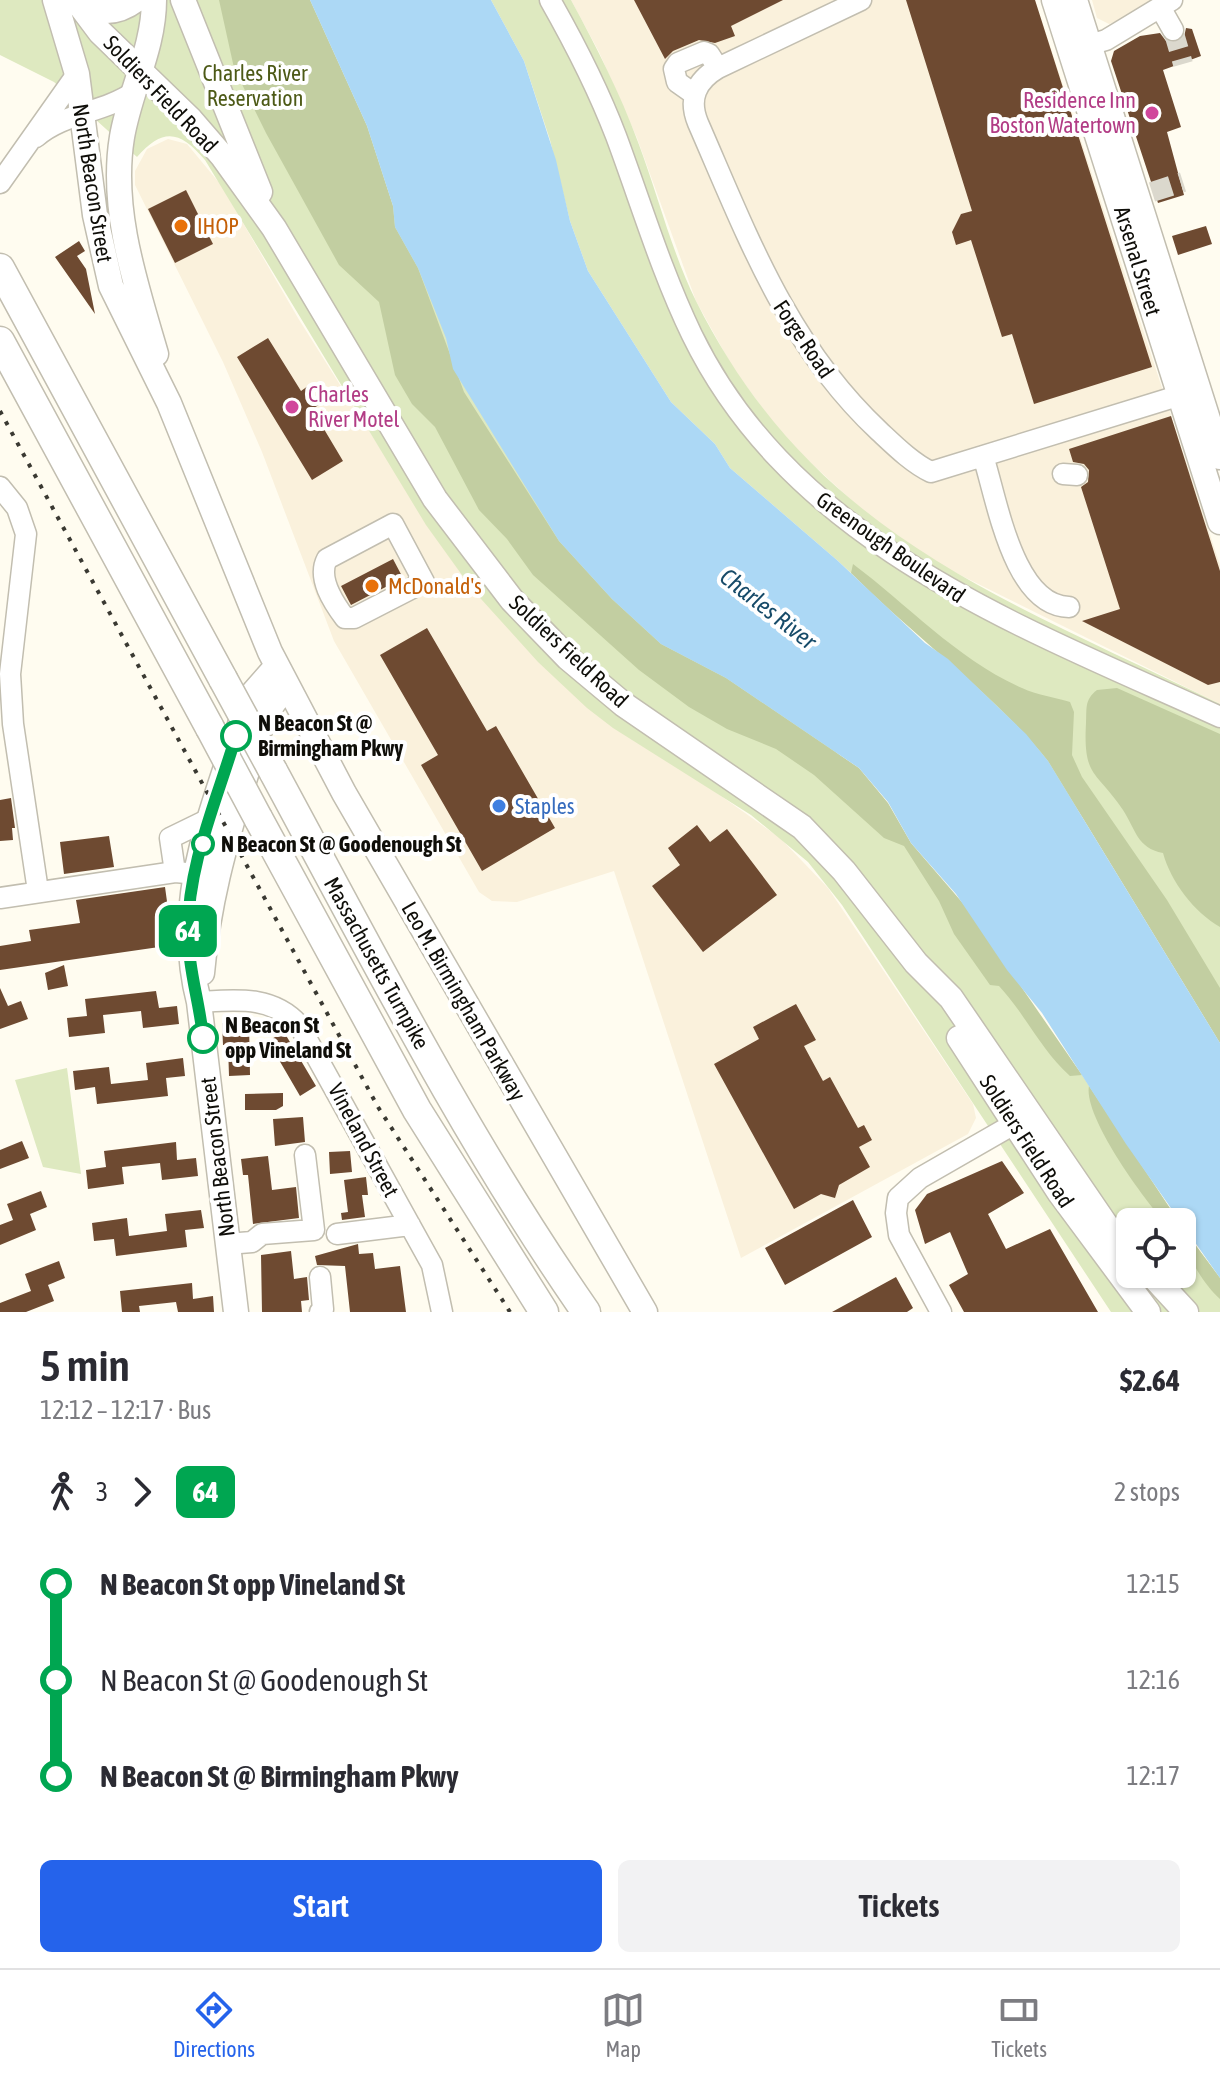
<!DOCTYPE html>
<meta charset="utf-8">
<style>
:root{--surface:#fff;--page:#f2f2f3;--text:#2b2b33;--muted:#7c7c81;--line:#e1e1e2;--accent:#2563eb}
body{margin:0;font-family:"Asap Condensed",sans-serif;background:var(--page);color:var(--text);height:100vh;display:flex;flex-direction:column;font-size:30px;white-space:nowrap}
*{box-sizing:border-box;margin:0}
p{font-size:26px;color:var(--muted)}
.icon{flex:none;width:44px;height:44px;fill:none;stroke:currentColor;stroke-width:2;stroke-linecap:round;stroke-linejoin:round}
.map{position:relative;height:1312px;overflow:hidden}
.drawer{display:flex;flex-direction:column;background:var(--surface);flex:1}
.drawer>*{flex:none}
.badge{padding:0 16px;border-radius:12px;font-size:28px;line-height:52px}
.fabs{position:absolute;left:1116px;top:1208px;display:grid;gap:16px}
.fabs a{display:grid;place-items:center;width:80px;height:80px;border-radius:12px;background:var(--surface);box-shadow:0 2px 6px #0004;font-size:40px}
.map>.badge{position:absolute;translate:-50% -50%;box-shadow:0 0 0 4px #fff}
.legs{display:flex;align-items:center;gap:12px;height:88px;padding:0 40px;font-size:26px}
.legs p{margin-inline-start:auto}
.head{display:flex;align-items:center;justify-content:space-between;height:136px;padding:0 40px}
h1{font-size:44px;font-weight:600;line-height:60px}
.action{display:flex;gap:16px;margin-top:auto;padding:16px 40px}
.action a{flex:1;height:92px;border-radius:12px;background:var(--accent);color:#fff;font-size:32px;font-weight:600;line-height:92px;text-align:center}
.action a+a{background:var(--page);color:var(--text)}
ul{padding:0 40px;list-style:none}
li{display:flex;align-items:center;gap:28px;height:96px;font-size:30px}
li i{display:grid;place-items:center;width:12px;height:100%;margin:0 10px;background:currentColor}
li i::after{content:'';width:20px;height:20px;margin:-10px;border:6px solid;border-radius:50%;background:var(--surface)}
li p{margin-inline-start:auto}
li:first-child i{background:linear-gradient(#0000 50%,currentColor 0)}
li:last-child i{background:linear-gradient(currentColor 50%,#0000 0)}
.menu{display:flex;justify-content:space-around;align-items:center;height:112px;border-top:2px solid var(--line);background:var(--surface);font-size:22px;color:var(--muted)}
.menu a{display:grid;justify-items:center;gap:4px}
.menu .selected{color:var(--accent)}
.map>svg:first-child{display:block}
.commercial{fill:#faf1dc}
.green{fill:#dee9c0}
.forest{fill:#c2cea1}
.water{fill:#acd8f5}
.building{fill:#6e4a31}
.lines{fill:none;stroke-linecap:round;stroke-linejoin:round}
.minor-tunnel{stroke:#dbd8cd;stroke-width:20;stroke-dasharray:20 10;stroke-linecap:butt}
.minor-casing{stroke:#c2beb0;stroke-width:23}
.major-casing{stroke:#c2beb0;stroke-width:27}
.highway-casing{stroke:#c2beb0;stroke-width:31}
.minor{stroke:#fff;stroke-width:20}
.major{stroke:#fff;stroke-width:24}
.highway{stroke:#fff;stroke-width:28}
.rail{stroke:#3a3932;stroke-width:4;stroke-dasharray:4 8;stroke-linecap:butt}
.highway-bridge-casing{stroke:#c2beb0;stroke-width:31;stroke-linecap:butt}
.highway-bridge{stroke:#fff;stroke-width:28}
.line-1-casing{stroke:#fff;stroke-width:18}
.line-1{stroke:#00a651;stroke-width:12}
.hotel-dot{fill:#d1479c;stroke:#fff;stroke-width:3}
.food-dot{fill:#e8710a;stroke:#fff;stroke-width:3}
.stop-1-dot{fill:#fff;stroke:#00a651;stroke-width:4}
.shop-dot{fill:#3f7fe0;stroke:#fff;stroke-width:3}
.labels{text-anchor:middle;stroke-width:8;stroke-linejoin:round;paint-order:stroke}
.park-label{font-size:22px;fill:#4d5a17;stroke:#fff}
.street-label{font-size:22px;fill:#0f0e09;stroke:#fff}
.hotel-label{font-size:22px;fill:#b23c85;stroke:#fff;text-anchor:end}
.food-label{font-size:22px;fill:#c56008;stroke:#fff;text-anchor:start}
.stop-label{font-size:22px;font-weight:bold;fill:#0f0e09;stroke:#fff;text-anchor:start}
.shop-label{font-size:22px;fill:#366cbe;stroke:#fff;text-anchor:start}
.water-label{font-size:24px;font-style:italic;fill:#174b69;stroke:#fff}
</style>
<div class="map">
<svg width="1220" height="1312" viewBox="0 0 1220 1312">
<rect width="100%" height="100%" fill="#fffcf0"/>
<path class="commercial" d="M571 0H1035L1220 565V704L944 567 873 520 786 440 733 368 696 301 637 138 599 52Z
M1092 0H1172L1109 24 1097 18Z
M168 139 187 144 221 185 298 318 427 523 700 781 780 838 828 888 973 1104 976 1118 968 1134 741 1258 614 871 517 902 492 901 479 892 334 641 262 452 223 362 135 185V171L147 149Z"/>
<path class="green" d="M0 0H310L367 126 393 206 838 754 1082 1075 1179 1222H1130V1274H1182V1227L1220 1278V1312H1111L842 905 808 862 751 815 613 728 587 708 538 662 472 589 426 525 205 160C181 132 164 126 137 157L54 82 0 55Z
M491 0H571C596 46 620 93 638 142 658 195 671 250 696 301 813 535 1000 596 1220 704V1043L1101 844 1026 734 838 561 730 468 715 444 671 402 588 271 570 221 550 140 524 61Z
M67 1068 81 1174 43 1167 15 1080Z"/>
<path class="forest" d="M219 0H310L367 126 393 206 395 227 418 268 464 392 559 541 612 599 661 644 726 678 859 768 888 803 911 843 967 908 1082 1075 1070 1076C1041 1050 1025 1014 999 986L990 985 954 934 939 901 904 846 884 838 814 775 776 749 727 729 689 707 639 670 533 575 507 539 479 510 435 427 412 404 395 375 379 302 339 265 266 133 234 68Z
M853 564C908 605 958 660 1022 688 1037 695 1054 697 1070 702L1074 712 1072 755 1082 777 1167 900 1220 988V1043L1048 761C991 690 915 638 851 573Z
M1117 688 1220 734V927C1194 912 1171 882 1163 853 1137 848 1136 830 1123 810 1096 770 1083 778 1086 723 1087 709 1084 700 1097 690Z
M1089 1086 1179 1222H1165C1144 1200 1083 1116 1089 1086Z
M1182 1227 1220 1278V1299C1203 1284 1182 1250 1182 1227Z"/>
<path class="water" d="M310 0H491L524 61 556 160 570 221 588 271 671 402 715 444 730 468 838 561 925 643 948 659 1026 734 1048 761 1220 1043V1278L1126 1144 1042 1013 1007 970 956 894 911 843 888 802 859 768 726 678 661 644 612 599 559 541 453 369 446 338 418 268 395 227 393 206 367 126Z"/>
<path class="building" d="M634 0H783L731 26 735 36 715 43 699 40 673 51 665 59Z
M906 0H1035L1152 367 1034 404 1012 334 1002 337 971 240 956 245 952 232 961 214 972 211Z
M1186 28 1192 29 1201 56 1163 70 1181 127 1167 132 1184 195 1158 203 1111 61 1114 51 1140 36 1160 33 1166 41 1174 43 1184 37Z
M186 190 213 244 175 263 148 209Z
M1206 226 1212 244 1178 255 1172 236Z
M79 241 85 251 77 256 86 269 95 314 55 257Z
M268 338 301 391 308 386 319 405 312 409 343 461 312 480 237 357Z
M1171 416 1220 571V682L1208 685 1082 621 1120 609 1081 487 1088 482 1089 470 1084 464 1073 462 1069 449Z
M393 559 403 578 351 605 341 586Z
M427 628 487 731 496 726 555 828 482 871 421 765 438 755 380 655Z
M11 798 15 828H12L13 840 0 841V800Z
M697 825 710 842 727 829 777 895 703 952 652 886 680 865 668 848Z
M109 836 114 867 64 874 60 842Z
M165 887 173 945 0 970V946L31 941 29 930 80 923 76 900Z
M64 965 68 986 48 990 45 973Z
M0 988 8 1006 21 1001 28 1019 0 1029Z
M156 991 159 1008 177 1006 179 1024 143 1028 141 1011 103 1015 105 1033 69 1037 67 1018 87 1016 85 999Z
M796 1004 816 1040 804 1046 823 1081 830 1077 858 1128 864 1125 872 1140 859 1147 870 1167 839 1185 835 1198 821 1194 794 1209 714 1064 759 1039 753 1027Z
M249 1022 250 1075 229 1076 228 1045H223L222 1023Z
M284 1032 316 1086 300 1096 268 1041Z
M183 1058 185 1076 166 1078 168 1096 97 1104 95 1087 75 1090 73 1071 109 1067 111 1084 148 1080 146 1063Z
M283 1093V1106L276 1110H245V1094Z
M303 1117 305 1142 275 1146 273 1119Z
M22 1141 29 1158 0 1169V1150Z
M176 1142 177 1160 196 1158 198 1176 162 1180 160 1163 122 1167 124 1184 88 1189 86 1170 106 1167 104 1151Z
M350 1151 352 1172 330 1174 329 1152Z
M268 1156 272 1190 296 1187 299 1218 253 1224 248 1175H243L241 1159Z
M1002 1161 1024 1193 988 1214 1006 1249 1050 1229 1098 1312H964L949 1285 968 1274 950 1232 925 1244 915 1210 927 1194Z
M366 1177 368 1195H362L365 1217 342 1220 341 1213 348 1212 344 1180Z
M41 1191 47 1207 30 1214 36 1230 0 1245V1225L13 1220 7 1204Z
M853 1200 872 1237 785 1285 765 1248Z
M201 1210 204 1228 185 1230 187 1247 116 1256 114 1239 94 1241 92 1223 127 1218 129 1236 167 1231 165 1214Z
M358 1244 359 1254 373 1253 375 1269 400 1266 406 1312H350L345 1266 317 1265 315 1256Z
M291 1251 294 1279 307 1277 309 1300 301 1301 302 1312H262L261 1255Z
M59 1261 65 1278 48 1285 54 1301 26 1312H0V1303L31 1291 25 1274Z
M896 1277 913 1308 907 1312H832Z
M192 1283 193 1299 213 1296 214 1312H178L176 1302 139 1306 140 1312H122L120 1291Z"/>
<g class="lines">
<path class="minor-tunnel" d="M1173 30 1183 64
M1152 192 1183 182"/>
<g class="minor-casing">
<path id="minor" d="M550 0C575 44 598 89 616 136 641 203 661 271 692 335 794 544 1022 627 1220 717
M861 0 718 68C696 81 688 99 698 123 747 235 787 345 879 431 894 445 912 463 931 472L1194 391
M1160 7 1173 30
M1075 49 1106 40 1172 0
M694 94 677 82 674 69 678 63 704 52 709 54 718 68
M36 137C63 113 103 113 134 92
M0 183 77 74
M983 456C997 499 1013 606 1069 607
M1063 474 1077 475
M0 487 17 508 26 534 10 674 13 724 38 891
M393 524 424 582 354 618H345C333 602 317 578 327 559Z
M175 872 170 838 211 818
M0 898 175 872 210 875
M199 1002C236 1000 272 995 299 1025L432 1265 442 1312
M337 1234 410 1225
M227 1244 252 1242 262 1234 314 1230 305 1155
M320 1312 323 1309 320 1277
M941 1312 899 1235 896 1213 898 1198 920 1178 1014 1124"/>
</g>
<g class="major-casing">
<path id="major" d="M55 0 77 74 95 215 111 286 169 403 270 652 344 793 645 1312
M76 0 100 32 191 120 223 157 274 228 435 499 512 600 568 658 623 704 802 827 844 871 916 963 951 998 1130 1260
M154 0C154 48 130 90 122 137 110 210 136 285 156 354
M183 0 260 192
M1054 0 1220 522
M1075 0 1220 457
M77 2C98 14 116 15 136 0
M202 973C208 904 224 847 244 781 255 748 260 713 286 688
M959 1038 1059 1192 1148 1312
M1151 1274 1186 1312
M236 1312 199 1002C172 897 214 809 245 709L254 692 276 667"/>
</g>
<g class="highway-casing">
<path id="highway" d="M0 268 223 679
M0 341 210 728
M273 771C372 954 467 1141 586 1312
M258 818 417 1110 544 1312"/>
</g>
<use href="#minor" class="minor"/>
<use href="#major" class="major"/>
<use href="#highway" class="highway"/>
<path class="rail" d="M0 411 378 1107 510 1312"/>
<g class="highway-bridge-casing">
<path id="highway-bridge" d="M223 679 273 771
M210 728 258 818"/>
</g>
<use href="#highway-bridge" class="highway-bridge"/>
</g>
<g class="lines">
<g class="line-1-casing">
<path id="line-1" d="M203 1038C200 1003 188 969 188 934 187 866 217 800 236 736"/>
</g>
<use href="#line-1" class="line-1"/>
</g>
<g class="hotel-dot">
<circle cx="1152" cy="113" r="8"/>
<circle cx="292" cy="407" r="8"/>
</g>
<g class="food-dot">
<circle cx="181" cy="226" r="8"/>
<circle cx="372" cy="586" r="8"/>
</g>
<g class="stop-1-dot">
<circle cx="236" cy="736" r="14"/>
<circle cx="203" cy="844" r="10"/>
<circle cx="203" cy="1038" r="14"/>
</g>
<circle class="shop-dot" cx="499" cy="806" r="8"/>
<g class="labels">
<g class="park-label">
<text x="255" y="81">Charles River<tspan x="255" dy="25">Reservation</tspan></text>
</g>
<g class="street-label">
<text transform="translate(161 94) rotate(46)" y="8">Soldiers Field Road</text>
<text transform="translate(93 183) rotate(81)" y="8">North Beacon Street</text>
<text transform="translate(1138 261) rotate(73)" y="8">Arsenal Street</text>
<text transform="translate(804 339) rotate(56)" y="8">Forge Road</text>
<text transform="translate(891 547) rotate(35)" y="8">Greenough Boulevard</text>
<text transform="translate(569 651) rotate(43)" y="8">Soldiers Field Road</text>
<text transform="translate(377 963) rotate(61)" y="8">Massachusetts Turnpike</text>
<text transform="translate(464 1001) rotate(60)" y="8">Leo M. Birmingham Parkway</text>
<text transform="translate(364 1140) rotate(62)" y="8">Vineland Street</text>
<text transform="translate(1027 1141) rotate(57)" y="8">Soldiers Field Road</text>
<text transform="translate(217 1157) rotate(-97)" y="8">North Beacon Street</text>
</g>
<g class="hotel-label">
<text x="1136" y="108">Residence Inn<tspan x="1136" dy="25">Boston Watertown</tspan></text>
<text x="308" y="402" text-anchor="start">Charles<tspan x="308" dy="25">River Motel</tspan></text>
</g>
<g class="food-label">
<text x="197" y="234">IHOP</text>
<text x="388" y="594">McDonald's</text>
</g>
<g class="stop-label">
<text x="258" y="731">N Beacon St @<tspan x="258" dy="25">Birmingham Pkwy</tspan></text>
<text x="221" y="852">N Beacon St @ Goodenough St</text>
<text x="225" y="1033">N Beacon St<tspan x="225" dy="25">opp Vineland St</tspan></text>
</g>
<g class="shop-label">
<text x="515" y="814">Staples</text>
</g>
<g class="water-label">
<text transform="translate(768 609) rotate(38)" y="8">Charles River</text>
</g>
</g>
</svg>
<div class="fabs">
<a><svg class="icon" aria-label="locate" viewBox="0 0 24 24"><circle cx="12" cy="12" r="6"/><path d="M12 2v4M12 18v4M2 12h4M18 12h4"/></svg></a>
</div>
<b class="badge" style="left:188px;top:931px;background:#00a651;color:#fff">64</b>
</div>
<section class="drawer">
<div class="head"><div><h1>5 min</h1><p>12:12 – 12:17 · Bus</p></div><b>$2.64</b></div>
<div class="legs"><svg class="icon" aria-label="walk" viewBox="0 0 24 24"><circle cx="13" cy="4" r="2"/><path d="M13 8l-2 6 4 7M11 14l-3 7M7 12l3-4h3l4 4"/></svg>3<svg class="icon" aria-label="forward" viewBox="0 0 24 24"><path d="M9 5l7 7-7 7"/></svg><b class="badge" style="background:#00a651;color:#fff">64</b><p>2 stops</p></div>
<ul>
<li><i style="color:#00a651"></i><b>N Beacon St opp Vineland St</b><p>12:15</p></li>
<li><i style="color:#00a651"></i><span>N Beacon St @ Goodenough St</span><p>12:16</p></li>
<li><i style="color:#00a651"></i><b>N Beacon St @ Birmingham Pkwy</b><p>12:17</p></li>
</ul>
<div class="action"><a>Start</a><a>Tickets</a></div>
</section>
<nav class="menu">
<a class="selected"><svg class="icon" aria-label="directions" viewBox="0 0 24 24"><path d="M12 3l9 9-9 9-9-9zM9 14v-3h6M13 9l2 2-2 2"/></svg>Directions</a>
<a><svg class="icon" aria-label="map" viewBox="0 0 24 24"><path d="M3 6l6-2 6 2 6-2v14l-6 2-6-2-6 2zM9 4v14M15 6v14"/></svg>Map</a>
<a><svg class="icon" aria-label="tickets" viewBox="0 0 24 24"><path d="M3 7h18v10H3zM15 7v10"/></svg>Tickets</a>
</nav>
